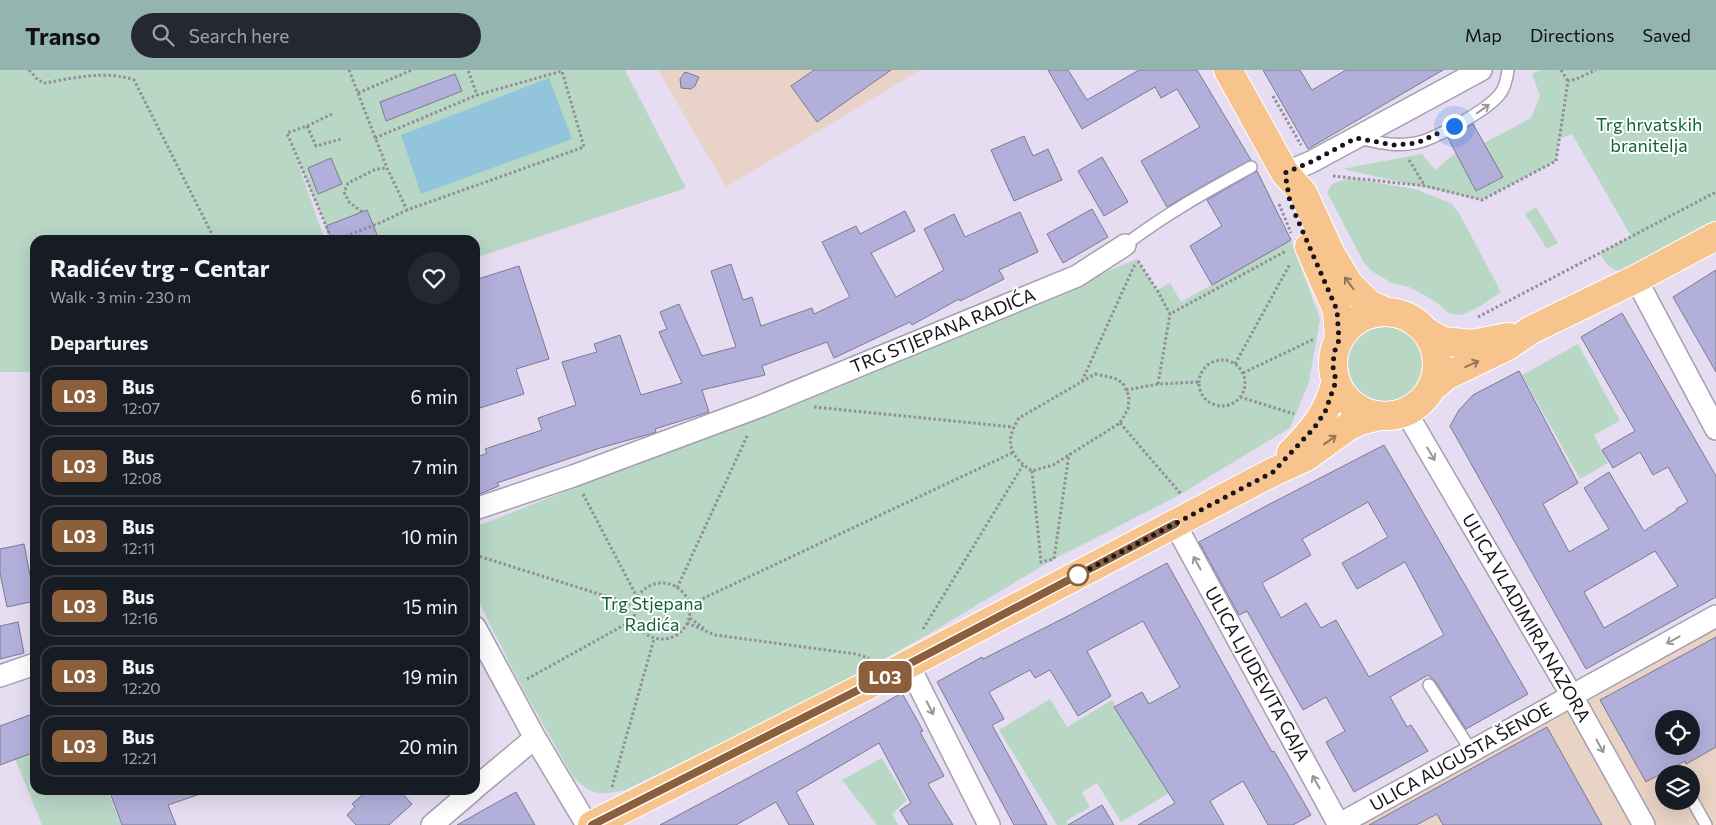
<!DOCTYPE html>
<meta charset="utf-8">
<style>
:root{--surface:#171b24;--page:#242831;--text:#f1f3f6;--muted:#9ea1a6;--line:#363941;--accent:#94b4af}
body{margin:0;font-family:Commissioner,sans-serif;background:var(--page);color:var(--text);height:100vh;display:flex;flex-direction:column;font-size:19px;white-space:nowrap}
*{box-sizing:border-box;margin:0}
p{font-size:16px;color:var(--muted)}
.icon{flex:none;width:28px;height:28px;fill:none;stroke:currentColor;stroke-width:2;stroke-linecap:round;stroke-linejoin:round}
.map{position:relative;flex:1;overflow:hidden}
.sheet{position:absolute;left:30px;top:165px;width:450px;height:560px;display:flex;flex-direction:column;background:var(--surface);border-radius:15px;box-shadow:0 5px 20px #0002}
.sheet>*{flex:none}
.badge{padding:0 10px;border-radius:8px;font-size:18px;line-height:32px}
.fabs{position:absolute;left:1655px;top:640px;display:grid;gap:10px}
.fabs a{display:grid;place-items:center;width:45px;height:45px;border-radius:50%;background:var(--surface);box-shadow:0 5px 20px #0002;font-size:25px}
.you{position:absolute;width:25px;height:25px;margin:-12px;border:4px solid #fff;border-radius:50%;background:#1a73e8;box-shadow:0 0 0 8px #1a73e833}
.map>.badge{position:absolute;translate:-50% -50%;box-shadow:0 0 0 2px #fff}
h2{padding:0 20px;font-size:19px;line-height:45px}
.round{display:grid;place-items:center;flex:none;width:52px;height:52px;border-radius:26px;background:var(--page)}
.summary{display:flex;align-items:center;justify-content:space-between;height:85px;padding:0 20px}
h1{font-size:24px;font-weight:700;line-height:38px}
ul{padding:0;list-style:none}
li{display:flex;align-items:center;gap:15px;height:62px;margin:0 10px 8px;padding:0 10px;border:2px solid var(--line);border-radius:15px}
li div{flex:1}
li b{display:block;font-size:19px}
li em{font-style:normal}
li .badge{min-width:55px;font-weight:700;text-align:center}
header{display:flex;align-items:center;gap:30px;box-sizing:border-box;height:70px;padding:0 25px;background:var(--accent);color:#111}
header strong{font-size:24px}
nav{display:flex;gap:28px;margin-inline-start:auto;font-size:18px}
.search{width:350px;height:45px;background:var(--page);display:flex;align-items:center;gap:12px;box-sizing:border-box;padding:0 18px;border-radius:28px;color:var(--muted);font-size:19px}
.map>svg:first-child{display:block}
.commercial{fill:#e8d3c5;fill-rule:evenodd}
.industrial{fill:#e9d2c7}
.green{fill:#b8d7c5}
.water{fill:#92c5dc}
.building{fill:#b2afdb;stroke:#7b7a8e;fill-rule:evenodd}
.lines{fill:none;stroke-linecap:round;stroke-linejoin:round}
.lane-casing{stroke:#a69eb2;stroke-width:14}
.street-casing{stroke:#a69eb2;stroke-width:24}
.primary-casing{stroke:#fff;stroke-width:30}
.path{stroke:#938c9c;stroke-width:3;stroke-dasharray:2.5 2.5;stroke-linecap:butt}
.lane{stroke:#fff;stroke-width:11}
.street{stroke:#fff;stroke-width:21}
.primary{stroke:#f7c48d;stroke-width:28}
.oneway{stroke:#989699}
.oneway2{stroke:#93755b}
.line-casing{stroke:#fff;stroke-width:11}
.line{stroke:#8b5e3c;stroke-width:8}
.walk{stroke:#19151d;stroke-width:5;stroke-dasharray:0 9}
.stop-dot{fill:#fff;stroke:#8b5e3c;stroke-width:2.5}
.labels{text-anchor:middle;stroke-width:4;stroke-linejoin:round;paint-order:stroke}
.park-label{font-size:18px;fill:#0f6240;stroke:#fff}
.street-label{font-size:18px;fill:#19151d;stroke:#fff}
</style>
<header>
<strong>Transo</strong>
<div class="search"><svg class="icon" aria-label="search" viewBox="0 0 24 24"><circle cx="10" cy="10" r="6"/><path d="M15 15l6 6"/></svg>Search here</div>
<nav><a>Map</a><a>Directions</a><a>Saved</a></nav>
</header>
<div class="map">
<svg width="1716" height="755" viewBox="0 0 1716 755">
<rect width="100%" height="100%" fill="#e6ddf2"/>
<path class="commercial" d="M1716 546V755H1338ZM1664 649H1691V676H1664ZM1664 704H1691V731H1664Z"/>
<path class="industrial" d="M658 0H920L726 117Z"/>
<path class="green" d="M0 0H625L686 118 475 188V170H379L367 140 326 156 291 74 325 170H35V302H0Z
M1540 0H1716V154L1625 202C1610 200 1607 196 1600 183L1631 166 1572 64 1559 69 1556 91 1482 130 1342 99 1422 84 1435 100 1456 83 1477 121 1502 107 1484 73 1531 48 1540 26 1532 4Z
M1349 108 1415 119 1451 133 1459 143 1501 222 1479 237 1462 245 1448 243 1439 234 1419 222 1409 217 1392 213 1373 202 1364 193 1327 122 1332 114Z
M1536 137 1558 173 1547 179 1525 144Z
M1291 170 1320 249 1309 312 1290 358 1174 428 1054 489 932 562 833 618 625 720C599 726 590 725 572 705L518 610 475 524V457L783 336 1137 189 1157 220 1170 213 1181 232Z
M1348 294a37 37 0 1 1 74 0a37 37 0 1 1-74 0Z
M1578 274 1620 351 1594 365 1608 393 1580 409 1522 305Z
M1050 629 1067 657 1112 630 1169 723 1121 752 1097 713 1082 722 1090 737 1066 751 1068 755H1057L999 660Z
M8 671 35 682V720H107L121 755H42Z
M882 688 907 730 892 744 898 755H877L842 710Z"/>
<path class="water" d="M549 8 572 69 421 124 401 65Z"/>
<path class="building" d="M814 0H891L817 52 791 16Z
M1048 0H1068L1087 30 1139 0H1197L1251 90 1215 109 1167 137 1141 91 1200 57 1177 19 1161 28 1155 17 1082 59Z
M1263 0H1300L1312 20 1346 0H1443L1308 79Z
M685 2 699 7 695 16 691 19 681 18 680 9Z
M455 4 462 21 386 51 380 32Z
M1473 54 1503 107 1476 121 1448 68Z
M1024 66 1033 86 1048 79 1062 110 1014 131 991 80Z
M1102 87 1128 132 1104 146 1078 101Z
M331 88 342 114 318 124 308 98Z
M1257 101 1291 170 1212 215 1190 176 1222 156 1207 130Z
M1092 139 1108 167 1063 193 1047 164Z
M367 140 379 170H332L326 156Z
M905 141 915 161 871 183 896 227 944 200 924 159 954 144 965 167 1020 142 1038 182 999 200 1004 209 960 231 959 229 912 255 910 252 834 288 827 272 762 296 765 305 702 320 709 342 655 359 656 362 650 364 600 378 497 413 499 416 475 426V388L487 383 485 379 542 360 538 348 576 335 562 292 597 282 594 274 620 265 641 325 682 313 659 262 667 259 660 242 679 234 702 286 736 277 711 201 731 194 743 230 752 227 761 256 812 238 814 244 850 227 822 172 856 156 860 164Z
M519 196 549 289 516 299 524 324 480 338 475 322V210Z
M1716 200V302L1673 227Z
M1622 243 1716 406V527L1586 599 1450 356 1459 340 1473 325 1519 301 1578 413 1543 434 1569 482 1609 459 1584 418 1609 402 1644 461 1677 440 1676 439 1688 432 1668 397 1653 405 1640 382 1613 398 1602 380 1635 361 1581 267ZM1655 481 1678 516 1604 558 1584 522Z
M1384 375 1528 624 1466 659 1435 611 1428 605 1390 627 1407 657 1411 655 1428 681 1354 722 1326 672 1345 661 1326 627 1303 640 1247 541 1239 545 1199 472 1266 436ZM1368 432 1388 467 1342 493 1357 519 1405 492 1444 565 1369 607 1336 550 1321 558 1306 533 1281 548 1262 513 1311 485 1302 469Z
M24 474 35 531 7 537 0 503V479Z
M1167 493 1272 682 1274 681 1311 745 1293 755H1268L1243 711 1210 731 1224 755H1138L1175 733 1114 637 1142 622 1149 634 1180 617 1143 551 1087 581 1111 626 1078 646 1050 600 1035 608 1030 600 989 622 1004 649 992 655 1047 755H1014L937 612 982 587 983 589 1068 546Z
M18 552 24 583 0 589V556Z
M1716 567V677L1686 694 1685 691 1646 712 1600 630ZM1664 649H1691V676H1664Z
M902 623 923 661 920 662 944 706 928 714 953 755H909L900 740 911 733 879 673 796 722 814 755H789L776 732 736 755H660L806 677Z
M35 643V682L0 695V656Z
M1547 657 1602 755H1443L1437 744 1416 755H1369Z
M109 720H203V723L168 735 176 755H122Z
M368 720H399L412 734 389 755H356L347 745 355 737 352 734Z
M516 722 535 755H457L494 734Z
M1102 735 1114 755H1068Z"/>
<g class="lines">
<g class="lane-casing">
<path id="lane" d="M1357 68C1377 72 1395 77 1415 73 1434 70 1487 40 1499 25 1505 19 1507 8 1508 0
M1125 175C1164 145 1207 121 1251 97
M1429 615 1472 682
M1691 728 1706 755"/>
</g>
<g class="street-casing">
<path id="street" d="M1285 103 1311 92 1481 0
M1636 209 1716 359
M1406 342 1572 626 1644 755
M475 439 573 406 761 336 1077 206 1125 175
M1175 454 1339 755
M475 557 535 668 587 755
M908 594 989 755
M0 606 35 594
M475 718 535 668
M432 755 473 720
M1338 755 1716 546"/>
</g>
<g class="primary-casing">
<path id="primary" d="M1228 0 1285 103 1303 123 1331 184 1349 214 1369 234 1387 242
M1309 177 1337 240 1339 270
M1333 294a52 52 0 1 1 104 0a52 52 0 1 1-104 0Z
M1427 262 1442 271 1472 274 1508 267
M1431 319 1446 306 1506 277 1531 260 1636 209 1716 166
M1291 383C1314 359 1327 345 1336 311
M592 755 888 605 1273 402 1306 387 1349 356 1360 351 1379 346"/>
</g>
<path class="path" d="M29 0 38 10 45 13C73 8 108 0 134 10L215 170
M349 0 387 98 407 140 584 77 562 1 477 25 468 0
M1561 0 1568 11
M358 23 412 0
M1273 26 1301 75
M332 44 307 56 287 63 332 170
M307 56 316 76 341 69
M375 68 477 25
M1409 90 1425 116
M1333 106 1426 116 1482 130 1556 91 1568 11 1576 9 1596 0
M1279 134 1291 163
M362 142 349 132 344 122 348 113 376 99 387 98
M336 170 382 152 407 140
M1138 191 1157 220 1170 244 1286 181
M1478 247 1716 122
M1199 313a23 23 0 1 1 46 0a23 23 0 1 1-46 0Z
M1235 294 1290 194
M1243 303 1314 269
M1095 304 1114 308 1123 313 1126 320 1129 326 1128 339 1120 353 1053 395 1032 401C1009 386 1004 371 1019 348Z
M1082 311 1135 194
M1158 314 1170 244
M1126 320 1158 314 1200 312
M1240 327 1294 344
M814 337 1013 357
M1120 353 1181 424
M1032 401 1041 492 1054 489 1069 384
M583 424 637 527
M475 485 634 535
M634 541a28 28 0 1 1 56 0a28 28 0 1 1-56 0Z
M677 518 748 364
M689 535 1012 383
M690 548 706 560
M687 553 715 565 856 584 869 588
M923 559 1023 395
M527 609 635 549
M612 717 654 569"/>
<use href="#lane" class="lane"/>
<use href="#street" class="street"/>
<use href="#primary" class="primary"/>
</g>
<defs><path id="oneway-shaft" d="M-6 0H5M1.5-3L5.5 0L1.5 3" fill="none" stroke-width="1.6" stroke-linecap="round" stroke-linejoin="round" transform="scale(1.25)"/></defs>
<g class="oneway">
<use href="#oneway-shaft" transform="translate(1483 39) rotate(-35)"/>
<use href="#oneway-shaft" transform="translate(1431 384) rotate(59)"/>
<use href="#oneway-shaft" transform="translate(1197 493) rotate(-119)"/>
<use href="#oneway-shaft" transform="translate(1673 570) rotate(151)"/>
<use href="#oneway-shaft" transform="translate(930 638) rotate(63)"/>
<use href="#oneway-shaft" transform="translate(1600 676) rotate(61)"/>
<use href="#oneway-shaft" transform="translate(1316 712) rotate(-119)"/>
</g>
<g class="oneway2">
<use href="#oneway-shaft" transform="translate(1349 213) rotate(-126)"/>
<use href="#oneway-shaft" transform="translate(1472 294) rotate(-24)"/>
<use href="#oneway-shaft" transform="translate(1330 370) rotate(-36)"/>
</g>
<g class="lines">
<g class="line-casing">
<path id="line" d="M592 755 888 605 1175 454"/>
</g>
<use href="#line" class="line"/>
<path class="walk" d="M1078 505 1076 506 1273 402 1314 358 1325 342 1336 311 1333 297 1334 283 1339 270 1337 240 1290 132 1285 103 1311 92 1356 68 1394 75 1417 73 1454 56"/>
</g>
<circle class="stop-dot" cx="1078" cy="505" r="10"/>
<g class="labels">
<g class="park-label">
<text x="1649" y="61">Trg hrvatskih<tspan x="1649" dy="21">branitelja</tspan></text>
<text x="652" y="540">Trg Stjepana<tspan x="652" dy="21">Radića</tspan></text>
</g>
<g class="street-label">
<text transform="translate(943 261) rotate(-22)" y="6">TRG STJEPANA RADIĆA</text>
<text transform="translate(1526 548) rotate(60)" y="6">ULICA VLADIMIRA NAZORA</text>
<text transform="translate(1257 604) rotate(61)" y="6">ULICA LJUDEVITA GAJA</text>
<text transform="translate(1461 687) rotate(-29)" y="6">ULICA AUGUSTA ŠENOE</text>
</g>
</g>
</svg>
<div class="fabs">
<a><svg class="icon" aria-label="locate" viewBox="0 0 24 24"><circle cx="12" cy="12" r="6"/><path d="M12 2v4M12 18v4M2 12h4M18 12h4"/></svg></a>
<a><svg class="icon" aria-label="layers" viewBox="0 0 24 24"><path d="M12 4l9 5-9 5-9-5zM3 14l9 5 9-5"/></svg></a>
</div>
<div class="you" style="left:1454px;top:56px"></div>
<b class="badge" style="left:885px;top:607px;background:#8b5e3c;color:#fff">L03</b>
<section class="sheet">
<div class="summary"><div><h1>Radićev trg - Centar</h1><p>Walk · 3 min · 230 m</p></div><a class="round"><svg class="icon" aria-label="heart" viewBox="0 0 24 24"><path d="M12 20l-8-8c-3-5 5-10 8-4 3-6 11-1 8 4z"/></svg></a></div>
<h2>Departures</h2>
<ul>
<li><span class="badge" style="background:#8b5e3c;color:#fff">L03</span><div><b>Bus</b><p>12:07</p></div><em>6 min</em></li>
<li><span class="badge" style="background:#8b5e3c;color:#fff">L03</span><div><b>Bus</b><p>12:08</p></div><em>7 min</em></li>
<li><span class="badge" style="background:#8b5e3c;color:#fff">L03</span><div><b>Bus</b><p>12:11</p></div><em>10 min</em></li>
<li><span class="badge" style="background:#8b5e3c;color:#fff">L03</span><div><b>Bus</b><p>12:16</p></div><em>15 min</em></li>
<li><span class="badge" style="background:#8b5e3c;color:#fff">L03</span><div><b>Bus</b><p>12:20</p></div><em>19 min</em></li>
<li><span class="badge" style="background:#8b5e3c;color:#fff">L03</span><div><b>Bus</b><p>12:21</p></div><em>20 min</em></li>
</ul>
</section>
</div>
